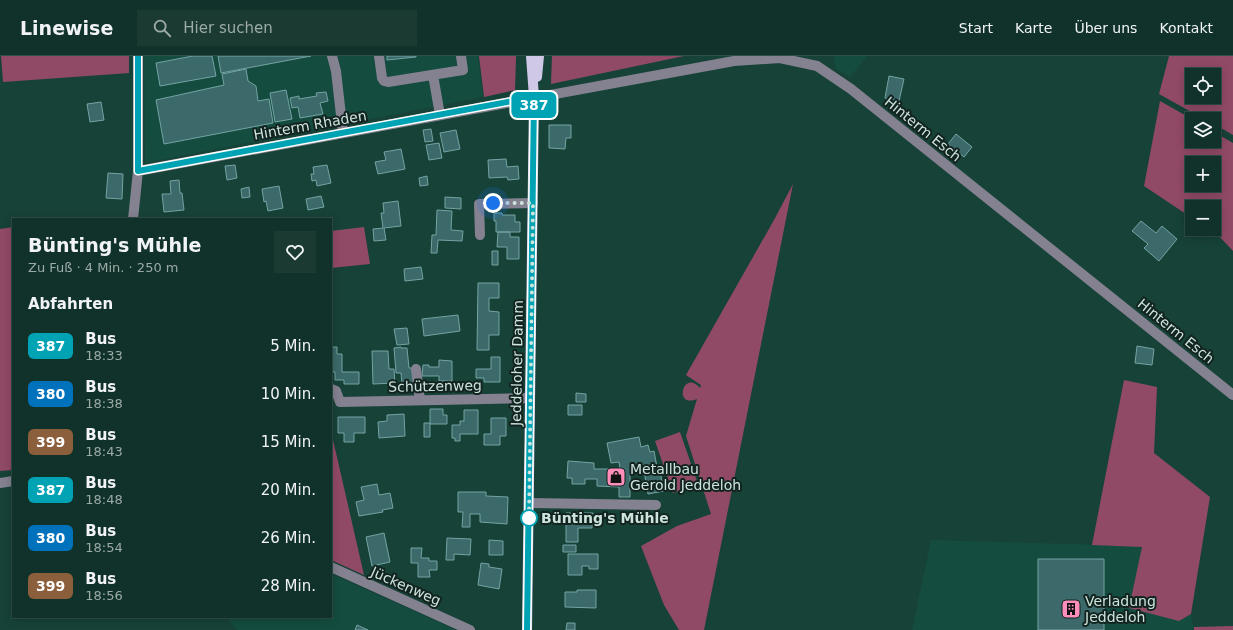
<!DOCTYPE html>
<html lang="de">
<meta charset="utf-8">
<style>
:root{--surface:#11322a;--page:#1a3a32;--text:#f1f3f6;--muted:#9caaa8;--line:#304d47}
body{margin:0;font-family:"DejaVu Sans",sans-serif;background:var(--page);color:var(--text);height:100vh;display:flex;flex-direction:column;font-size:15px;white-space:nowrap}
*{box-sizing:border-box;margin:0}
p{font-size:13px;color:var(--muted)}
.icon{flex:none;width:22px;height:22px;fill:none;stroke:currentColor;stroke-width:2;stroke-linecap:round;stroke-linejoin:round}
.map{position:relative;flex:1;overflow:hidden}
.details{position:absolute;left:12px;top:162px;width:320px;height:400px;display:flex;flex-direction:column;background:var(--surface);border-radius:0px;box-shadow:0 2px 10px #0003,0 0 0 1px var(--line)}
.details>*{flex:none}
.badge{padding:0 8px;border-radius:6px;font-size:14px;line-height:26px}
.tools{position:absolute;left:1185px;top:12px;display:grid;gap:8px}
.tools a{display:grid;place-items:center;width:36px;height:36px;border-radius:0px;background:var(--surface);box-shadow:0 2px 10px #0003,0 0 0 1px var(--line);font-size:20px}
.you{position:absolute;width:20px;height:20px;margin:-10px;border:3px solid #fff;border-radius:50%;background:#1a73e8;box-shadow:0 0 0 6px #1a73e833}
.map>.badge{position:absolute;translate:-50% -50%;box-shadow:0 0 0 2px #fff}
h2{padding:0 16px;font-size:15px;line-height:36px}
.round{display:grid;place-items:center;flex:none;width:42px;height:42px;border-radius:0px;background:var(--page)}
.overview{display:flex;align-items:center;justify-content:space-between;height:68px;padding:0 16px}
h1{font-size:19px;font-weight:700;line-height:30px}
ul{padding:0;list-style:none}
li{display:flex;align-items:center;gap:12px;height:48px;padding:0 16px}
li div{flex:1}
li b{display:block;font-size:15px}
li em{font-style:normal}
li .badge{min-width:44px;font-weight:700;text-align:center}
header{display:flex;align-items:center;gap:24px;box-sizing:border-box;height:56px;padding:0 20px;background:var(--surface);border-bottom:1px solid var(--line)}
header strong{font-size:19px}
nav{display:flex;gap:22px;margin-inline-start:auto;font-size:14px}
.search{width:280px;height:36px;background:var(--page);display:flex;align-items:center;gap:10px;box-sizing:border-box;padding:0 14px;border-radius:0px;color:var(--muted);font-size:15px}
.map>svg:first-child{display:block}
.built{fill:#154c40}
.green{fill:#914a66;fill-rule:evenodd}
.building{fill:#3c6a6a;stroke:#74a3a3}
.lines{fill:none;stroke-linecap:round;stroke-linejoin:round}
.minor{stroke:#848190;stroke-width:10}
.major{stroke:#cfc8e7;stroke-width:10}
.line-casing{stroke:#fff;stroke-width:9}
.line{stroke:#00a3b4;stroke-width:6}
.walk{stroke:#cde4dd;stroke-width:4;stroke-dasharray:0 7.2}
.stop-dot{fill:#fff;stroke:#00a3b4;stroke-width:2}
.labels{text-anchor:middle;stroke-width:4;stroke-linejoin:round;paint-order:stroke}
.street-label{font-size:14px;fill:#cde4dd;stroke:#132420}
.poi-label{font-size:14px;fill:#cde4dd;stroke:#132420;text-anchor:start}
.stop-label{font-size:14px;font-weight:bold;fill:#cde4dd;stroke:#132420;text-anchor:start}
</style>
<header>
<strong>Linewise</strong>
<div class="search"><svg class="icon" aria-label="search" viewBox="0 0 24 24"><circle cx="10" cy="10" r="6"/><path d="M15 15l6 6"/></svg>Hier suchen</div>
<nav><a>Start</a><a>Karte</a><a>Über uns</a><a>Kontakt</a></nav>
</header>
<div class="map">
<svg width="1233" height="574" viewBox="0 0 1233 574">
<rect width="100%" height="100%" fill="#174238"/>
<path class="built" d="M144 0H478L483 41 145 107Z
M833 0H867L850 21 836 13Z
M931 484 1142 490 1179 565 1191 558 1194 574H912Z
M331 518 456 574H237L226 561H331Z"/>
<path class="green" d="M1 0H129V17L3 26Z
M479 0H516L515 34 484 41Z
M552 0H684L551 28Z
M1169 0H1233V79L1214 68V63H1204L1159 38ZM1192 19H1214V41H1192Z
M1160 45 1192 63V85H1214V76L1233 87V195L1217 178 1209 173H1214V151H1192V162L1144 130ZM1192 107H1214V129H1192Z
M793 128 704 574H679L664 549 641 490 677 470 711 458 686 380 697 343C673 353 683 312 700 332L701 329 686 319 774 164Z
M13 171V414L0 415V173Z
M364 171 370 208 331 212V175Z
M1124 324 1157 331 1154 397 1210 441 1191 558 1179 565 1129 552 1142 491 1092 489Z
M331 375 364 519 331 504Z
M680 376 698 428 673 437 655 385Z
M1233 570V574H1194V571Z"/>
<path class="building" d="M193 0H212L216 20 160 30 156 7Z
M218 0H311L221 17Z
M387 0H416V1L387 4Z
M246 13 248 25 256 30 258 45 269 43 273 67 164 88 156 44 224 29 222 18Z
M889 20 904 23 899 45 885 42Z
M286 34 292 63 275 66 270 37Z
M326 36 328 45 320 47 323 58 300 62 298 51 292 52 290 42 299 40V43L317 40 316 37Z
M101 46 104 64 90 66 87 48Z
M549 69H571V82H566L565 93 549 92Z
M431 73 433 85 425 86 423 74Z
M456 74 460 93 444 96 440 77Z
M956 78 972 91 964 101 948 88Z
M439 87 442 102 429 104 426 89Z
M401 93 405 113 378 118 375 106 386 104 384 96Z
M506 103 507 111 518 110 519 123 508 124 507 121 489 122 488 104Z
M235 109 237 122 227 124 225 110Z
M327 109 331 127 317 130 316 124 312 125 311 118H314L313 111Z
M108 117 123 118 122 143 106 142Z
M427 120 428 129 420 130 419 122Z
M179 124 180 137H182L184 154 164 156 162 138H171L170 125Z
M279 130 283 152 268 155 266 145 264 146 262 133Z
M249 131 250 141 242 142 241 133Z
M321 140 324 151 308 154 306 143Z
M445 141 461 142V153L445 152Z
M398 145 401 170 384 172 386 184 374 185 373 173 383 172 381 157H384L383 147Z
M437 154 452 155 451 174 463 175 462 185 438 184 437 197H431L432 179H436Z
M494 157H502V159H515V166H520V176H496V165H494Z
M1141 165 1156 177 1162 170 1177 183 1159 205 1144 192 1148 188 1132 175Z
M498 176H510V181H519V203H507V191H497Z
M492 195H498V209H492Z
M421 211 423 223 405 225 404 213Z
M478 227H499V242H489V255L499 256V279H489V294H477Z
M458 259 460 275 424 280 422 263Z
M407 272 409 288 397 289 394 273Z
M1137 290 1154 293 1152 309 1135 307Z
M331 291H337V298H342V316H359V328H344V324H335V316H331Z
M401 291V292H407L409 312H414V328H402L401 317H396L394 292Z
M372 295H388L389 313H394L395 327 373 328Z
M491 301H500V326H484V322H476V313H491Z
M439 304 452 305V325H439V320H422L423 309H429V311H439Z
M576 337 586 338V346H576Z
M568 349H582V359H568Z
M430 353H443V359H447V368H430Z
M464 354H478V378H460V385H455V382H452V369H460V365H464Z
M404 358 405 380 379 382 378 366 387 365V359Z
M338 361H365V377H354V386H344V377H338Z
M491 362H506V380H500V389H484V378H491Z
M424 367H430V381H424Z
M639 381 641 391 648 389 650 396 654 395 657 411H659L664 435 648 438 644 415 630 417V441H619V431L597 430V423H585V428H572V422H567L568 405 594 407V413H620L619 406 611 407 607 387Z
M377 428 379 439 390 437 393 452 382 454 383 456 359 460 356 446 364 444 361 431Z
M458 436H486V440L508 441 507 468 480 466V458H470V471H462L463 456H458Z
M566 457H593L592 472H578V486H566Z
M384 477 390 506 372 510 366 481Z
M447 482 471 483 470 499 454 498V504H446Z
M489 484 503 485V499H489Z
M563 489H576V496H563Z
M411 492H422L421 502H429V505H437V514H429L430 521H418V507H411Z
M568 498H598V513H589V510H582V519H568Z
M1038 503H1104V574H1038Z
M481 507 489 508V511L502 513 499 533 478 529Z
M577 534H596V552L565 551V536H577Z
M567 567H575V574H566Z
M357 569 368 574H355Z"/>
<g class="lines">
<path class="minor" d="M332 0 336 15 343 77
M379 0 382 22 384 25 388 26 463 14 461 0
M433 19 440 59
M138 115 734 5 780 2 817 10 851 33 1233 339
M133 163 138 115V0
M480 179 479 148 533 147
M416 313 420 344
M331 333 336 335 340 346 530 342
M0 427 13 425
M530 447 656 449
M331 511 470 574"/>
<path class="major" d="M537 21 539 0
M527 574 534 41 531 0"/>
</g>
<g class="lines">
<g class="line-casing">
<path id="line" d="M138 0V115L534 41 527 574"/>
</g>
<use href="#line" class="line"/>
<path class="walk" d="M493 147H533L529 462"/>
</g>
<defs>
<g id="shop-square" transform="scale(1)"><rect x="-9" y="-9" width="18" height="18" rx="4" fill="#ff8eba" stroke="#132420"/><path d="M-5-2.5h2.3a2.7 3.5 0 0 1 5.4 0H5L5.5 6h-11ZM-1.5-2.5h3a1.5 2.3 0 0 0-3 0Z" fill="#111"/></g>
<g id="building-square" transform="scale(1)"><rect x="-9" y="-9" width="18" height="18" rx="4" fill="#ff8eba" stroke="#132420"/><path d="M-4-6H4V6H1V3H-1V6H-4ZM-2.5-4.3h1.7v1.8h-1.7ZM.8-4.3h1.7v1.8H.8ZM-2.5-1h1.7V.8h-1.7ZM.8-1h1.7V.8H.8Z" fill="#111"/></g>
</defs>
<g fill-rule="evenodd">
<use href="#shop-square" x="616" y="421"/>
<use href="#building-square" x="1071" y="553"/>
</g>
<circle class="stop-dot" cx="529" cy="462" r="8"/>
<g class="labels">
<g class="street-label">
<text transform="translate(310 69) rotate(-10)" y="5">Hinterm Rhaden</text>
<text transform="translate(923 73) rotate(39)" y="5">Hinterm Esch</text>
<text transform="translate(1176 275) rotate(39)" y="5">Hinterm Esch</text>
<text transform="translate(517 307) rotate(-89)" y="5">Jeddeloher Damm</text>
<text transform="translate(435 330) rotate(-1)" y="5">Schützenweg</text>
<text transform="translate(406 530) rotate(24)" y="5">Jückenweg</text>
</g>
<g class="poi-label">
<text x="630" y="418">Metallbau<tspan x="630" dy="16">Gerold Jeddeloh</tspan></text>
<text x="1085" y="550">Verladung<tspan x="1085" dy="16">Jeddeloh</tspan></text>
</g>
<g class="stop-label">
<text x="541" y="467">Bünting's Mühle</text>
</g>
</g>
</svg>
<div class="tools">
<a><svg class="icon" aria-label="locate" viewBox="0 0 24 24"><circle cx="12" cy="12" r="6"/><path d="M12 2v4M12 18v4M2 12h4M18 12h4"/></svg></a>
<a><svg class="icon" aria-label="layers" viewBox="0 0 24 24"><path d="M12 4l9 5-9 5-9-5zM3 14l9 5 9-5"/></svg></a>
<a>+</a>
<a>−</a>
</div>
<div class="you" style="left:493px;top:147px"></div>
<b class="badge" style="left:534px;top:49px;background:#00a3b4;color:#fff">387</b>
<section class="details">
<div class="overview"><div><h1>Bünting's Mühle</h1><p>Zu Fuß · 4 Min. · 250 m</p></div><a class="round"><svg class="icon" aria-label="heart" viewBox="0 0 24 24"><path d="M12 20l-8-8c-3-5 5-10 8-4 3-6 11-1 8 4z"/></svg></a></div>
<h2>Abfahrten</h2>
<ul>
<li><span class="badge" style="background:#00a3b4;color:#fff">387</span><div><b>Bus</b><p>18:33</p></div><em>5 Min.</em></li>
<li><span class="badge" style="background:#0072bc;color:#fff">380</span><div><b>Bus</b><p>18:38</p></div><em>10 Min.</em></li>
<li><span class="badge" style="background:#8b5e3c;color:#fff">399</span><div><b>Bus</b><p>18:43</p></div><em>15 Min.</em></li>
<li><span class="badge" style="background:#00a3b4;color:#fff">387</span><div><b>Bus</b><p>18:48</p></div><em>20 Min.</em></li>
<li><span class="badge" style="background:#0072bc;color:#fff">380</span><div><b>Bus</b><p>18:54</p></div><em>26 Min.</em></li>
<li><span class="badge" style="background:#8b5e3c;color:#fff">399</span><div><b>Bus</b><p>18:56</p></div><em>28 Min.</em></li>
</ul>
</section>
</div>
